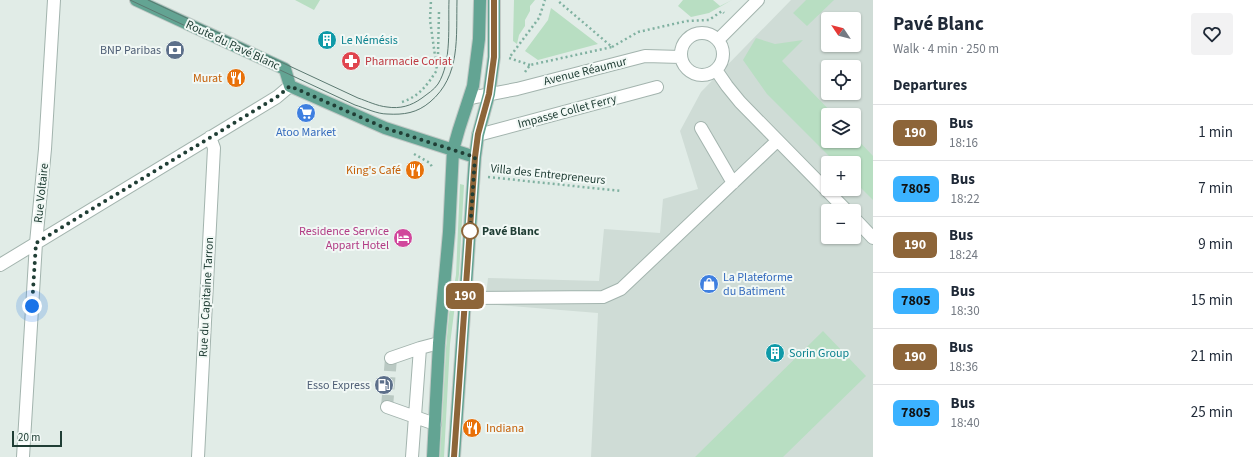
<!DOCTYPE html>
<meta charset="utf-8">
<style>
:root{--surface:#fff;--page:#f2f2f3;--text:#1f2937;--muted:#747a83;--line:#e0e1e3}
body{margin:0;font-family:"Source Sans 3",sans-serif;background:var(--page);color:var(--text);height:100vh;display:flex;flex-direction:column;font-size:15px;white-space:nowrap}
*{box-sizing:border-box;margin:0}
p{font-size:13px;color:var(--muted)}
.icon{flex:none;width:22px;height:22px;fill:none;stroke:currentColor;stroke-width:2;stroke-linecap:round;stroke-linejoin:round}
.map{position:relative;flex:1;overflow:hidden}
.details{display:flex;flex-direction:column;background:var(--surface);width:380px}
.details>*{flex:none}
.badge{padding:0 8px;border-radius:6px;font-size:14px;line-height:26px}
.needle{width:26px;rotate:305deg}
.buttons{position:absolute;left:821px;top:12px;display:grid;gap:8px}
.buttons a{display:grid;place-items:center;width:40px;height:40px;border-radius:4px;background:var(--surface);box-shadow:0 1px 3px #0004;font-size:20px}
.scale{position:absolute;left:12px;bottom:10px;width:50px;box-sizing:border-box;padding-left:4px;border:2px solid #203e35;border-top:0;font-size:11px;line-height:14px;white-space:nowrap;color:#203e35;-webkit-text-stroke:3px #f1f8f5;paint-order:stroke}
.you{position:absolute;width:20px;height:20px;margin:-10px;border:3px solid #fff;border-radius:50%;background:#1a73e8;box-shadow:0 0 0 6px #1a73e833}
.map>.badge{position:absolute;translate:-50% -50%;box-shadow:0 0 0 2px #fff}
h2{padding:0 20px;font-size:15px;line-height:36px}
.round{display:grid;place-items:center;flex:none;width:42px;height:42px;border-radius:4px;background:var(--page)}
.summary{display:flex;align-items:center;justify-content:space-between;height:68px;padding:0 20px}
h1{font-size:19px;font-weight:700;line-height:30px}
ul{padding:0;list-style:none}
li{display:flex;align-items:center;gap:12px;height:56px;padding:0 20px;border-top:1px solid var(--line)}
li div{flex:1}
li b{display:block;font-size:15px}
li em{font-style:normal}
li .badge{min-width:44px;font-weight:700;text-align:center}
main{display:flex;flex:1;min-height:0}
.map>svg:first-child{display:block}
.built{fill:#cfdcd6;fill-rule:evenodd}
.green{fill:#b8dec2}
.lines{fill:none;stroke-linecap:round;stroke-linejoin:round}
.minor-tunnel{stroke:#bac9c3;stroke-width:12;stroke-dasharray:12 6;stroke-linecap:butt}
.minor-casing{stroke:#a3b4ae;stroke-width:14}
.major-casing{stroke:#c1c9c6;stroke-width:14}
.path{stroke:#80b1a1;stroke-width:2.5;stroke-dasharray:2 3;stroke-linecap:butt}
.minor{stroke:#fff;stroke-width:12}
.major{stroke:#63a493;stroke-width:12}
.tram{stroke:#5b7971;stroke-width:1}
.line-casing{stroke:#fff;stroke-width:9}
.line{stroke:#8d6539;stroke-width:6}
.walk{stroke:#203e35;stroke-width:4;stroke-dasharray:0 7.2}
.stop-dot{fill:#fff;stroke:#8d6539;stroke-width:2}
.labels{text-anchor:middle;stroke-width:4;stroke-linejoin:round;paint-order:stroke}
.culture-label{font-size:12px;fill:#0d838f;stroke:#f1f8f5;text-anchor:start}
.street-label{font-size:12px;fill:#203e35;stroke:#f1f8f5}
.service-label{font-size:12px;fill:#4e5e75;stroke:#f1f8f5;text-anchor:end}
.health-label{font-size:12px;fill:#be3a42;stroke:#f1f8f5;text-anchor:start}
.food-label{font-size:12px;fill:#c56008;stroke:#f1f8f5;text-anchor:end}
.shop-label{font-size:12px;fill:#366cbe;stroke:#f1f8f5}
.hotel-label{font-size:12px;fill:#b23c85;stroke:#f1f8f5;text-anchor:end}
.stop-label{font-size:12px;font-weight:bold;fill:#203e35;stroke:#f1f8f5;text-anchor:start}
</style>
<main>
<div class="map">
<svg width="873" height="457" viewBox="0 0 873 457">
<rect width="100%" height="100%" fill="#e1ece7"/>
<path class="built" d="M791 0H873V457H591L598 313 485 304 488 278 599 281 604 229 660 233 663 199 698 189 680 131 701 92ZM828 19H854V45H828ZM828 67H854V93H828ZM828 115H854V141H828ZM828 163H854V189H828ZM828 211H854V237H828Z"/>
<path class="green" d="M295 0H320L314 10Z
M514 0H535L530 6V11L525 20V26L519 35 517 44 513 41Z
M683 0H713L720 6 732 0 709 13 691 17 678 6Z
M806 0H834L807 26 793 13Z
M551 8 598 44 538 60 525 51 548 20Z
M756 38 775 44 803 40 782 61 834 115H828V141H854V136L873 156V200L854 181V163H836L767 94 743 60Z
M460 184 464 185 459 274 450 344 444 457H440L446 348 449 314 456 275Z
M823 331 866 376 783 457H695Z"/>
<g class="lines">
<path class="minor-tunnel" d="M387 407 391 358"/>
<g class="minor-casing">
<path id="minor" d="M681 54a21 21 0 1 1 42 0a21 21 0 1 1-42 0Z
M718 40 758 0
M716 70 727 86 740 102 847 211
M470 98 517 89 645 56 681 57
M701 128 733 183
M478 135 657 87
M854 218 873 238
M0 265 277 97 290 86
M465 298 603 297 621 289 777 141
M391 358 420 348 439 343
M387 407 435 424
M23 457 36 243 45 149 54 0
M198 457 214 148 210 137
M412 457 420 348"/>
</g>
<g class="major-casing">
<path id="major" d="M136 0 285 69 290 86 385 128 475 157
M433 457 439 343 449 232 453 150 459 129 473 86 479 39 480 0
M454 457 475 157 478 135 489 94 494 57V0"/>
</g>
<path class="path" d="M612 47 638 32 687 21 709 20 722 11 724 13
M438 54 439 11
M530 65 509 58 539 18 545 0
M525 72 530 65 612 47 557 0
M402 102C420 96 427 85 437 70L430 20 431 0
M414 154 430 163 433 169
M488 177 621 191"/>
<use href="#minor" class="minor"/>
<use href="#major" class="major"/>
<path class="tram" d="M130 0 355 105C365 108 377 114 387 114 404 115 417 113 430 102 461 76 456 37 457 0
M148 0 358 98C367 101 377 106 387 107 400 109 411 106 422 98 427 94 434 90 438 84 452 62 448 25 449 0"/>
</g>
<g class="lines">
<g class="line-casing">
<path id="line" d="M454 457 475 157 478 134 489 94 494 57V0"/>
</g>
<use href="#line" class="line"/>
<path class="walk" d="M32 306 36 243 277 97 290 86 385 128 475 157 470 231"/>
</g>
<defs>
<g id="building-disc" transform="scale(1)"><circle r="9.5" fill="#0f9aa8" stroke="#f1f8f5"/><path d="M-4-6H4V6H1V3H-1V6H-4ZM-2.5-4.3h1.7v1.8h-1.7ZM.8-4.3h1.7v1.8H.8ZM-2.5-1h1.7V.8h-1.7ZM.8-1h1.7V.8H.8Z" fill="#fff"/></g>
<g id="bank-disc" transform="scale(1)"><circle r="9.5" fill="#5c6f8a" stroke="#f1f8f5"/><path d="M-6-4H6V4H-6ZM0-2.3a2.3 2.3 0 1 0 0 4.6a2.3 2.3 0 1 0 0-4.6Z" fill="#fff"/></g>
<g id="pharmacy-disc" transform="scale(1)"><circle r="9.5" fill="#e0444e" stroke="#f1f8f5"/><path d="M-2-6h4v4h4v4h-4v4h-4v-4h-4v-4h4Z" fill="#fff"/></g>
<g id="restaurant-disc" transform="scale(1)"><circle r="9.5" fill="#e8710a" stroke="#f1f8f5"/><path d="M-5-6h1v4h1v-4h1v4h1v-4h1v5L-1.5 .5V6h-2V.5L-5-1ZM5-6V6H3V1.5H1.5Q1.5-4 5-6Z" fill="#fff"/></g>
<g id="supermarket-disc" transform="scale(1)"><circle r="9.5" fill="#3f7fe0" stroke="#f1f8f5"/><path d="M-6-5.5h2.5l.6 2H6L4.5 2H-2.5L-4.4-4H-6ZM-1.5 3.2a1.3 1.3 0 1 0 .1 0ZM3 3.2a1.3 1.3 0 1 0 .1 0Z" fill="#fff"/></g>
<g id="hotel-disc" transform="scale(1)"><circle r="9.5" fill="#d1479c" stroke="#f1f8f5"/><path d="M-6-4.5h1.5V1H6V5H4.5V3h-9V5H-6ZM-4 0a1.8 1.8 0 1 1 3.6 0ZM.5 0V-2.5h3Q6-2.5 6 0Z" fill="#fff"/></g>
<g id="shop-disc" transform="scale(1)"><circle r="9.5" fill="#3f7fe0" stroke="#f1f8f5"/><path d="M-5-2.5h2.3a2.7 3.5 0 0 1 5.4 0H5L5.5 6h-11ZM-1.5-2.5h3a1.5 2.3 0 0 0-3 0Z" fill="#fff"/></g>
<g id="fuel-disc" transform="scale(1)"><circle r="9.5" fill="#5c6f8a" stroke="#f1f8f5"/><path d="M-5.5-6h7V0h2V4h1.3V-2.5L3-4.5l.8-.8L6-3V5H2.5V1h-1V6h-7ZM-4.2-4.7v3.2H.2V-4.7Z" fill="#fff"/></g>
</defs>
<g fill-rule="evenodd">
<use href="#building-disc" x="327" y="40"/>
<use href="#bank-disc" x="175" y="50"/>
<use href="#pharmacy-disc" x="351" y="61"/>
<use href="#restaurant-disc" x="236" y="78"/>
<use href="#supermarket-disc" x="306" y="113"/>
<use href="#restaurant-disc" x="415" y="170"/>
<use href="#hotel-disc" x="403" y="238"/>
<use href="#shop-disc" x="709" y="284"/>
<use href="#building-disc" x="775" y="353"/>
<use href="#fuel-disc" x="384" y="385"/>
<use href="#restaurant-disc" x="472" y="428"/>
</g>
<circle class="stop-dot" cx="470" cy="231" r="8"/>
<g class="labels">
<g class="culture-label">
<text x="341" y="44">Le Némésis</text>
<text x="789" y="357">Sorin Group</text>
</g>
<g class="street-label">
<text transform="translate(233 45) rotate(25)" y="4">Route du Pavé Blanc</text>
<text transform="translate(585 71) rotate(-14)" y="4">Avenue Réaumur</text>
<text transform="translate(567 111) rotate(-15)" y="4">Impasse Collet Ferry</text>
<text transform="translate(548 174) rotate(6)" y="4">Villa des Entrepreneurs</text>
<text transform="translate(41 193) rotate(-84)" y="4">Rue Voltaire</text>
<text transform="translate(206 297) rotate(-87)" y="4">Rue du Capitaine Tarron</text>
</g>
<g class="service-label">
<text x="161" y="54">BNP Paribas</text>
<text x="370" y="389">Esso Express</text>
</g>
<g class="health-label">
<text x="365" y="65">Pharmacie Coriat</text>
</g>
<g class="food-label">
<text x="222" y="82">Murat</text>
<text x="401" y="174">King's Café</text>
<text x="486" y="432" text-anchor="start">Indiana</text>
</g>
<g class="shop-label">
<text x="306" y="136">Atoo Market</text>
<text x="723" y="281" text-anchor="start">La Plateforme<tspan x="723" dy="14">du Batiment</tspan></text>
</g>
<g class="hotel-label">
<text x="389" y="235">Residence Service<tspan x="389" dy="14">Appart Hotel</tspan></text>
</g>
<g class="stop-label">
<text x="482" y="235">Pavé Blanc</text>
</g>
</g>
</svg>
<div class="buttons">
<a><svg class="needle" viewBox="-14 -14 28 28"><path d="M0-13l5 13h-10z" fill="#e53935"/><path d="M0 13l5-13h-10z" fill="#747a83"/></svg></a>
<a><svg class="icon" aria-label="locate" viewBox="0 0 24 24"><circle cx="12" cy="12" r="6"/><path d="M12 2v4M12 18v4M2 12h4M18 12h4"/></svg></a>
<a><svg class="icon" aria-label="layers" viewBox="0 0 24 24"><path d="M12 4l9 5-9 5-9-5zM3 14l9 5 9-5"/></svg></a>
<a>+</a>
<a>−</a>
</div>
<div class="scale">20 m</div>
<div class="you" style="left:32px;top:306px"></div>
<b class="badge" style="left:465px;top:296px;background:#8d6539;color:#fff">190</b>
</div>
<section class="details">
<div class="summary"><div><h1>Pavé Blanc</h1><p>Walk · 4 min · 250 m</p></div><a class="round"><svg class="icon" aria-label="heart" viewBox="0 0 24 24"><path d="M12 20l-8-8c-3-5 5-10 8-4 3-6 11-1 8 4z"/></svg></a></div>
<h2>Departures</h2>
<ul>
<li><span class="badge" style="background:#8d6539;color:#fff">190</span><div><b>Bus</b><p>18:16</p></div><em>1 min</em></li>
<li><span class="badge" style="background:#3bb2ff;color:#111">7805</span><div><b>Bus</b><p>18:22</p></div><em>7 min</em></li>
<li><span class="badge" style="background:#8d6539;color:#fff">190</span><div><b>Bus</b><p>18:24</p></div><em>9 min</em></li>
<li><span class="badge" style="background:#3bb2ff;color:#111">7805</span><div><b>Bus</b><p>18:30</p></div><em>15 min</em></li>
<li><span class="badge" style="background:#8d6539;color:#fff">190</span><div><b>Bus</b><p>18:36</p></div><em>21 min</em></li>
<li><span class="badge" style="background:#3bb2ff;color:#111">7805</span><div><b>Bus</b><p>18:40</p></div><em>25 min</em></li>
</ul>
</section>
</main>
